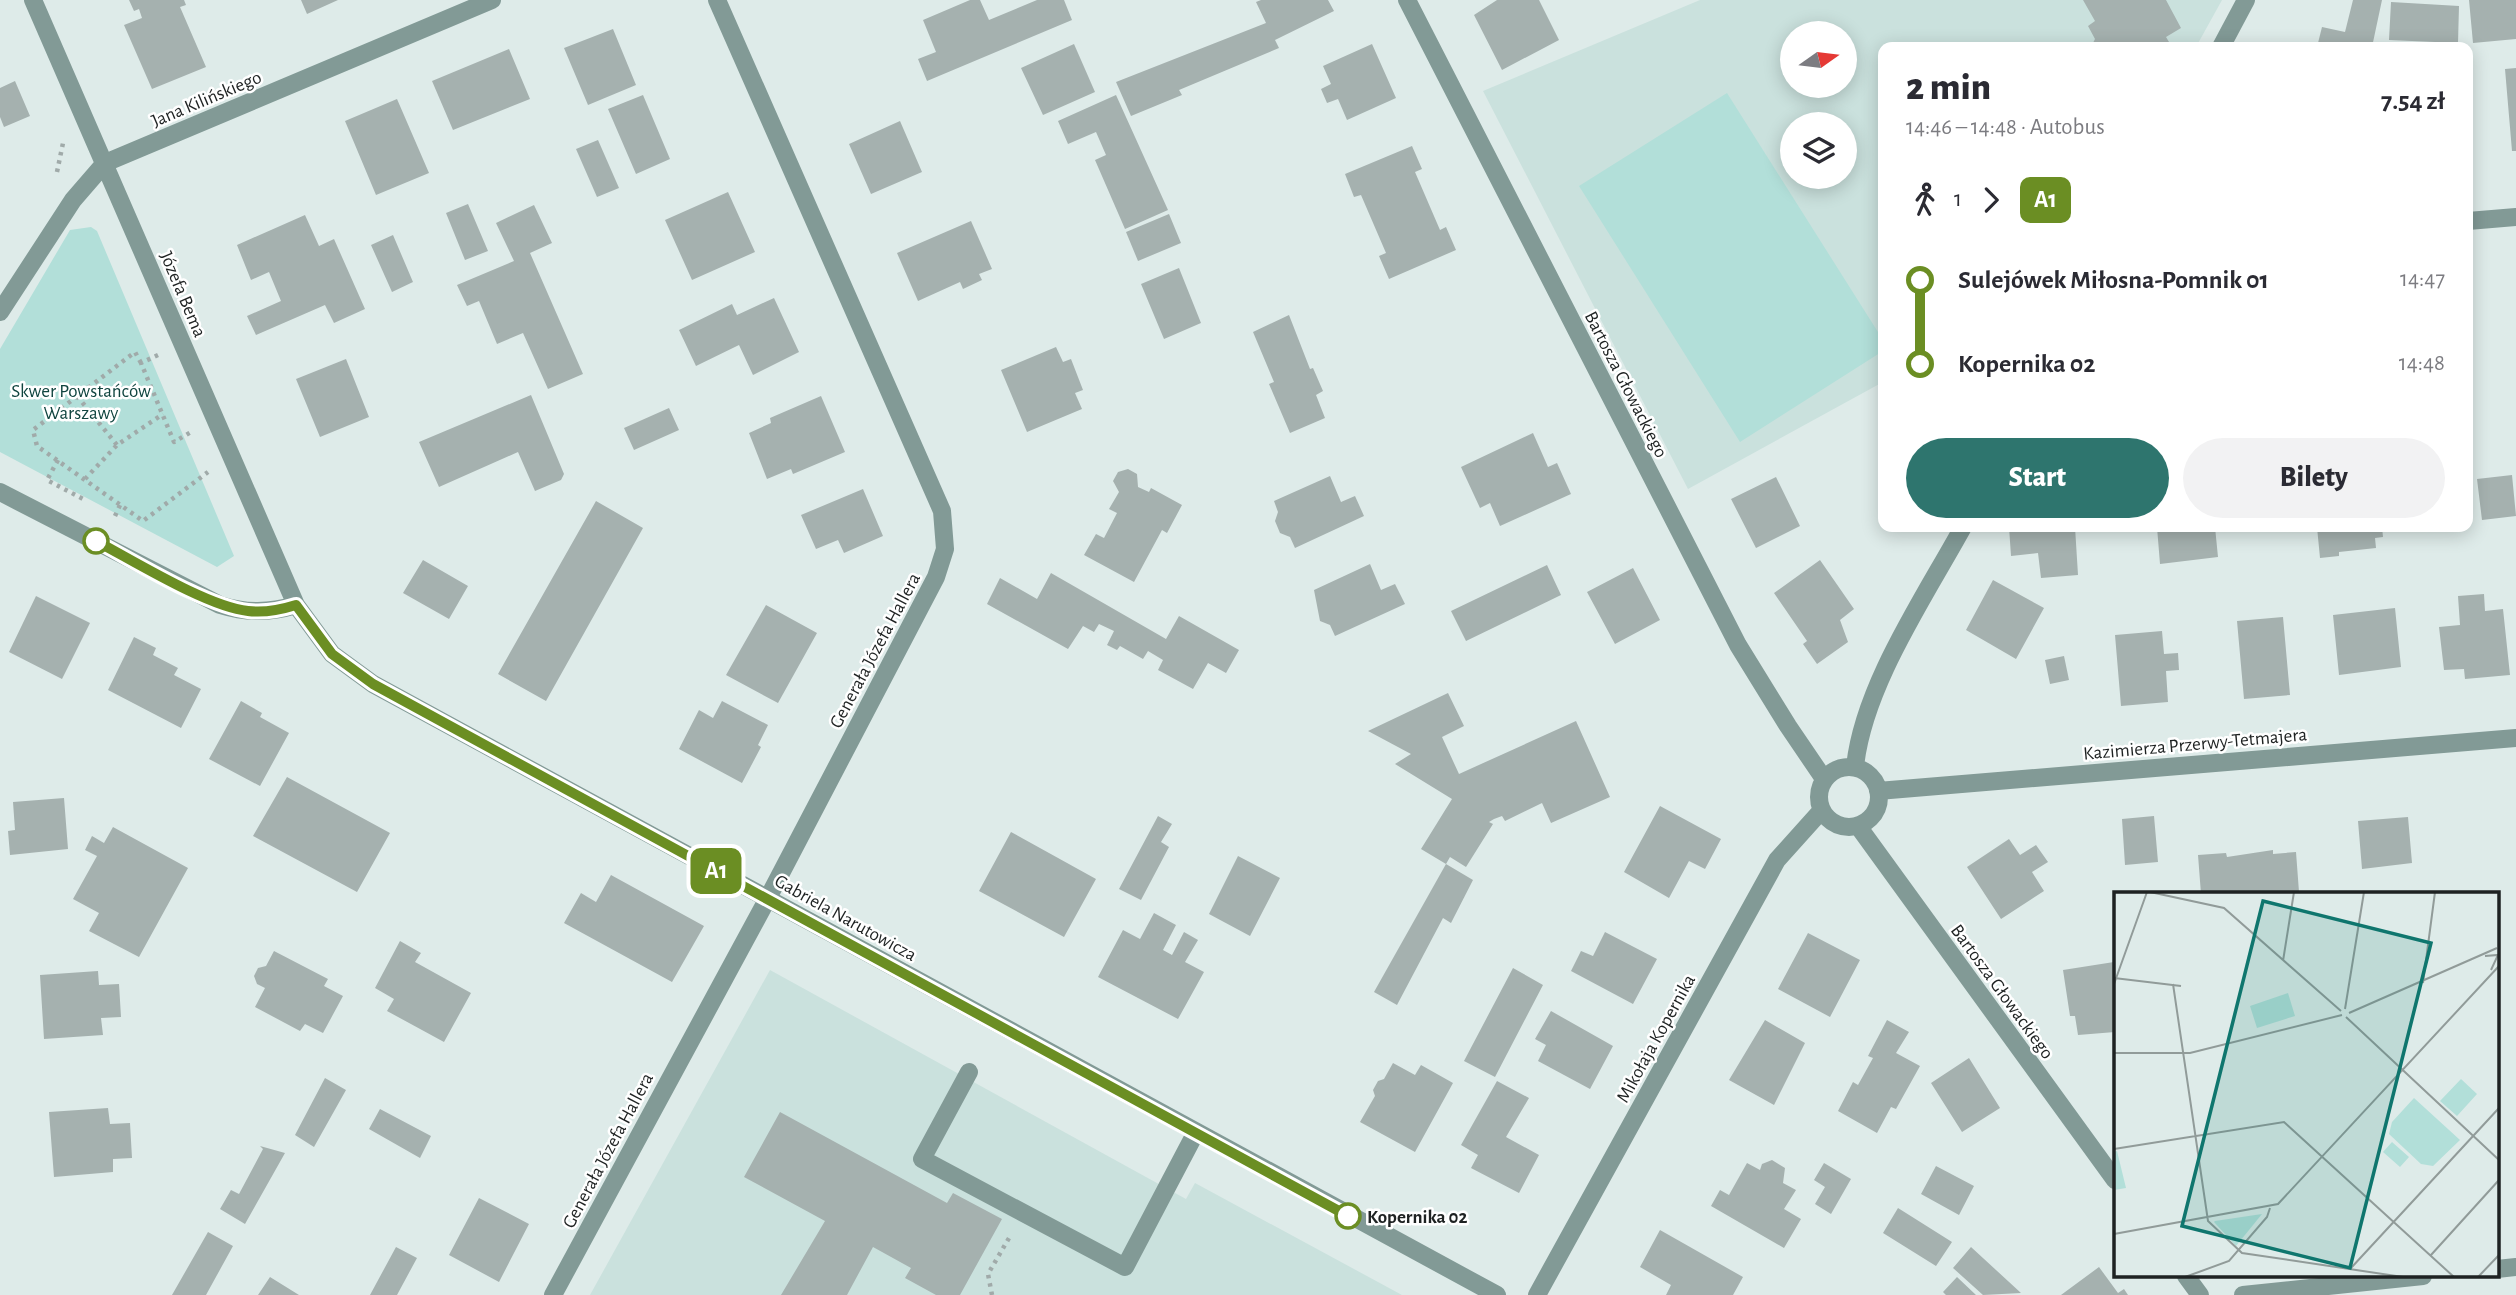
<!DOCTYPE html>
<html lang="pl">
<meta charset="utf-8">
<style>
:root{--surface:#fff;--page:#f2f2f3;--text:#2b2b33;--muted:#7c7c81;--accent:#2e756e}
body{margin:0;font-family:"Alegreya Sans",sans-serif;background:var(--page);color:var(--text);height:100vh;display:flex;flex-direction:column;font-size:26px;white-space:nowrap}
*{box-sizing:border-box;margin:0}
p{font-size:23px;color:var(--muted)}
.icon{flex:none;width:38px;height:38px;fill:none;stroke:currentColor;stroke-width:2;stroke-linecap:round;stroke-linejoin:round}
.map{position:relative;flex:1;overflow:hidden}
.side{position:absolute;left:1878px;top:42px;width:595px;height:490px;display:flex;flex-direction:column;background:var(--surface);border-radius:14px;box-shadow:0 4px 18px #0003}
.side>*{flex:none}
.badge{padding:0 14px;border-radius:10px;font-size:24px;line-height:46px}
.needle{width:46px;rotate:76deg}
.fabs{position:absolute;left:1780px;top:21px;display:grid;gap:14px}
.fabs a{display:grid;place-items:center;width:77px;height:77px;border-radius:50%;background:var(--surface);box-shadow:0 4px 18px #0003;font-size:35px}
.map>.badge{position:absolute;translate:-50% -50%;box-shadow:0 0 0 4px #fff}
.legs{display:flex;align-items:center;gap:10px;height:77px;padding:0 28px;font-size:23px}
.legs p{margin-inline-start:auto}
.overview{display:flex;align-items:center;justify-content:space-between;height:119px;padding:0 28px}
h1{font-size:38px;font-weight:800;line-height:52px}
.button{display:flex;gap:14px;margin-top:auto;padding:14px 28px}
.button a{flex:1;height:80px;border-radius:42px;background:var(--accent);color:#fff;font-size:28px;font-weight:800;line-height:80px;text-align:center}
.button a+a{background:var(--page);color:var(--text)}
ul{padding:0 28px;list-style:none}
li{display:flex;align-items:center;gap:24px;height:84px;font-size:26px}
li i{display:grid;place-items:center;width:10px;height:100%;margin:0 9px;background:currentColor}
li i::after{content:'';width:18px;height:18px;margin:-9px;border:5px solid;border-radius:50%;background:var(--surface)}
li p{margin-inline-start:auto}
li:first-child i{background:linear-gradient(#0000 50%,currentColor 0)}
li:last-child i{background:linear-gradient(currentColor 50%,#0000 0)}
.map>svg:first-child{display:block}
.built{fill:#cae1dd;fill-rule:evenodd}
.green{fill:#b2dfd9}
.building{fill:#a5b1af}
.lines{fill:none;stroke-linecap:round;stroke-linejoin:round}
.path{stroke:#a0aaa9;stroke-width:4.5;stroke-dasharray:3.5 5;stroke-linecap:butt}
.service{stroke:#829a96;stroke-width:18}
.minor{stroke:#829a96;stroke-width:18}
.line-1-casing{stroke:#fff;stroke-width:16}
.line-1{stroke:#6b8e23;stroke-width:10}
.stop-1-dot{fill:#fff;stroke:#6b8e23;stroke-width:3.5}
.labels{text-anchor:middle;stroke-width:5;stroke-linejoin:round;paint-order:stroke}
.street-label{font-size:19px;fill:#1e2222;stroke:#fff}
.park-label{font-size:19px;fill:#10443f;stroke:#fff}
.stop-label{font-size:19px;font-weight:bold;fill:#1e2222;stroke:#fff;text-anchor:start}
.inset-road{fill:none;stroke:#919b99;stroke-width:2}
.view{fill:#0f766e;fill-opacity:0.15;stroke:#0f766e;stroke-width:3.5}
.inset-edge{fill:none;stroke:#1e2222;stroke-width:3.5}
</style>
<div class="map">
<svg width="2516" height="1295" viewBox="0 0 2516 1295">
<rect width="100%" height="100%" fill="#deebe9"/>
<path class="built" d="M1700 0H2222L2196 47H1883V382L1688 489 1483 91ZM1792 33H1844V86H1792ZM1792 124H1844V177H1792Z
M770 970 1186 1199 1195 1183 1402 1295H590Z"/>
<path class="green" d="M1727 93 1883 340V351L1740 442 1579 186Z
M91 227 97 231 234 556 217 567 0 452V349L70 230Z"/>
<path class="building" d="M129 0H184L186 5 180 7 206 67 152 89 124 25 142 18 139 9 134 11Z
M301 0H338L307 14Z
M970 0H980L989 20 1037 0H1064L1072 20 927 81 918 59 936 52 923 20Z
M1261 0H1328L1334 11 1275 40 1279 48 1179 90 1182 95 1131 116 1116 82 1266 23 1256 2Z
M1497 0H1539L1559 40 1502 70 1474 15Z
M2083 0H2166L2181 28 2166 37 2172 47H2091L2095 39 2088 26 2095 21Z
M2353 0H2382L2372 47H2317L2322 27 2345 32Z
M2469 0H2516V39L2473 43Z
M2391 2 2459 6 2458 43 2389 40Z
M613 29 636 85 588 105 564 48Z
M1074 44 1095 92 1043 115 1021 68Z
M1372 44 1396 98 1347 120 1338 99 1327 103 1321 89 1331 84 1323 66Z
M509 49 530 99 453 130 432 81Z
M2516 68V151H2512L2505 69Z
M15 81 30 116 4 127 0 117V88Z
M643 95 670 159 636 174 608 109Z
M1116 95 1168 210 1125 229 1095 160 1106 155 1096 132 1068 144 1058 121Z
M397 99 429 173 376 195 345 121Z
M900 121 922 172 871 194 849 144Z
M598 140 619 188 597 197 576 149Z
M1412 146 1422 169 1415 172 1440 230 1446 227 1456 250 1389 279 1379 256 1386 253 1361 195 1354 197 1345 174Z
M728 192 755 252 692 280 665 220Z
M468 204 488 251 465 260 446 213Z
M534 205 552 243 530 253 583 374 548 389 523 333 497 344 479 301 467 306 457 285 514 261 496 223Z
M1169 214 1181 243 1138 261 1126 232Z
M305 215 319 246 334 239 365 309 334 323 325 305 256 335 247 316 281 301 269 272 251 280 237 245Z
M971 221 992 269 979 274 982 280 963 289 960 282 918 301 897 253Z
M393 235 413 282 392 292 371 245Z
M1179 268 1201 323 1164 339 1141 284Z
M2468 292 2473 330H2468Z
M774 298 799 352 753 375 739 345 696 366 679 330 732 304 737 315Z
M1289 315 1310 369 1313 368 1323 391 1316 395 1325 418 1290 433 1269 384 1274 382 1253 332Z
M1056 347 1063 362 1071 359 1083 390 1075 393 1082 409 1027 432 1001 370Z
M346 359 369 417 320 437 296 379Z
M531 395 564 474 561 480 535 491 518 452 439 487 419 442Z
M821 396 845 452 793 474 791 469 767 479 749 433 771 423 770 418Z
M669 408 679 430 634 450 624 428Z
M1533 433 1548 467 1557 463 1571 494 1500 526 1490 503 1480 508 1461 467Z
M1128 469 1137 474 1138 487 1149 492 1151 488 1182 505 1167 533 1162 530 1134 582 1084 555 1096 534 1104 538 1117 513 1109 509 1119 492 1113 481 1118 472Z
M2512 475 2516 516 2482 520 2477 479Z
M1330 476 1341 502 1355 496 1364 516 1295 548 1290 537 1280 533 1275 521 1278 512 1274 501Z
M1776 477 1800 526 1756 548 1731 499Z
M863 489 883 536 844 553 838 540 816 549 801 515Z
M596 501 643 528 546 701 498 674Z
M2009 527H2075L2078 575 2041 578 2038 553 2011 556Z
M2157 527H2215L2218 557 2160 564Z
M2317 527H2382L2383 537 2375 538 2376 548 2339 552V556L2320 558Z
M423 560 468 586 449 619 403 593Z
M1820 560 1854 609 1840 620 1848 642 1817 664 1803 644 1807 641 1774 593Z
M1370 564 1381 590 1395 584 1405 604 1335 636 1330 625 1320 621 1314 590Z
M1547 565 1561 595 1466 641 1451 611Z
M1633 568 1660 620 1615 644 1587 592Z
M1051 573 1166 639 1179 616 1239 650 1226 673 1208 663 1193 689 1158 670 1163 660 1148 651 1143 659 1120 646 1117 650 1107 645 1114 631 1099 624 1094 632 1083 626 1068 649 987 604 1000 578 1037 599Z
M1993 580 2044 608 2016 659 1966 630Z
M2484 594 2485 611 2503 609 2510 675 2465 679 2464 669 2444 670 2439 627 2460 625 2458 596Z
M36 596 90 623 62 679 9 652Z
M766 605 817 633 778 703 726 675Z
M2395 608 2401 667 2339 675 2333 615Z
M2283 617 2290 695 2244 699 2237 621Z
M2162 631 2164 654 2178 653 2179 670 2166 671 2168 702 2121 706 2115 635Z
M134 637 156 648 153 655 178 668 174 675 201 689 181 728 108 690Z
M2064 656 2069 680 2050 684 2045 660Z
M1448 693 1464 726 1442 737 1459 774 1576 721 1610 797 1551 823 1542 803 1505 821 1502 816 1494 819 1489 822 1493 824 1466 867 1450 857 1446 864 1421 849 1452 799 1395 764 1411 754 1368 731Z
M241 701 262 713 260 717 289 733 260 786 209 759Z
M722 701 768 725 758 745 761 747 742 783 679 749 699 710 713 718Z
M287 777 390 833 357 892 253 836Z
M64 798 68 849 10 855 8 831 15 830 13 802Z
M1660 806 1721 839 1705 869 1689 861 1669 898 1624 872Z
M1158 816 1172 824 1161 842 1169 847 1141 900 1119 889Z
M2154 816 2158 862 2125 865 2122 819Z
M2408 817 2412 863 2362 869 2358 821Z
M113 827 188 868 139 957 89 931 99 913 73 899 97 856 85 850 92 836 104 843Z
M1011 832 1096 879 1064 937 979 891Z
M2009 839 2020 855 2036 845 2048 862 2032 872 2044 891 2001 919 1967 867Z
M2273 850V854L2296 852 2299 892 2201 894 2198 855 2226 853 2227 857Z
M1238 856 1280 878 1250 936 1209 914Z
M1446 864 1473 880 1451 923 1443 918 1397 1005 1374 992Z
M611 875 704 926 672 982 564 923 581 893 596 902Z
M1154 913 1176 925 1163 950 1172 955 1184 932 1198 940 1185 962 1204 972 1178 1019 1098 977 1123 930 1140 939Z
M1605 932 1657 959 1633 1004 1571 971 1581 951 1593 956Z
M1808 933 1860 960 1830 1017 1778 989Z
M400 941 421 953 415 962 471 993 444 1042 387 1011 394 999 375 988Z
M274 951 328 979 324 986 343 996 323 1033 305 1024 300 1031 255 1007 265 988 257 984 254 976 258 968 266 966Z
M2114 962 2115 1032 2078 1035 2075 1016H2070L2063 970Z
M1513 968 1543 985 1495 1077 1464 1061Z
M98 971 99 985 119 984 121 1017 101 1018 103 1035 44 1039 40 975Z
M1551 1011 1613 1046 1590 1089 1538 1061 1546 1045 1535 1039Z
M1765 1020 1805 1043 1774 1105 1729 1080Z
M1887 1020 1909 1032 1896 1053 1920 1066 1896 1109 1891 1107 1877 1133 1838 1111 1853 1082 1858 1085 1873 1058 1868 1056Z
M1969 1058 2000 1108 1962 1132 1931 1083Z
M1393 1063 1415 1075 1421 1065 1453 1083 1415 1152 1360 1122 1375 1096 1373 1090 1378 1081 1384 1079Z
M325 1078 346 1090 314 1147 295 1135Z
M1497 1081 1529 1098 1506 1137 1539 1155 1519 1193 1471 1168 1478 1155 1461 1145Z
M108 1108 110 1124 130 1123 132 1158 113 1159V1172L54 1177 49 1112Z
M380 1109 431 1136 420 1158 369 1129Z
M780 1112 947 1203 953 1193 1002 1219 960 1295H936L905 1278 911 1268 873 1247 847 1295H781L825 1221 744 1177Z
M260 1146 285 1153 245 1224 220 1209 231 1190 239 1194 263 1149Z
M1772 1160 1785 1168 1783 1183 1796 1190 1784 1209 1801 1219 1784 1248 1711 1206 1720 1190 1729 1195 1747 1163 1760 1170 1762 1164Z
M1824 1163 1851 1179 1831 1214 1815 1204 1825 1187 1814 1180Z
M1936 1166 1974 1186 1959 1215 1921 1194Z
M479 1198 529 1224 499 1282 449 1255Z
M1898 1208 1952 1242 1936 1266 1883 1233Z
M1660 1230 1743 1277 1733 1295H1666L1671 1285 1640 1267Z
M208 1232 233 1246 206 1295H172Z
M396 1247 417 1258 397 1295H370Z
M1971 1247 2021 1293 1983 1295 1953 1268Z
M2099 1267 2118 1293 2124 1289 2128 1295H2061Z
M270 1277 299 1295H258Z
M1957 1277 1976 1295H1946L1943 1292Z"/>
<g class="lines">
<path class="path" d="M57 172 63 143
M158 355 141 363 174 442 191 432
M141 363 135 352 33 430 37 446 143 521 208 472
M77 396 117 445
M58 460 47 480 85 500
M85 479 117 445 163 414
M115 516 120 505
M992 1295 988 1274 1009 1238"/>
<path class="service" d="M969 1072 922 1159 1125 1267 1196 1132"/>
<path class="minor" d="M33 0 296 605 332 654 373 684 1497 1295
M1407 0 1738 645 1788 726 1824 779
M2221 47 2246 0
M2468 221 2516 217
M0 312 73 200 105 163 492 0
M0 492 220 605C246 613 269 613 296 605
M1819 797a30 30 0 1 1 60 0a30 30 0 1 1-60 0Z
M1855 767C1863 687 1924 598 1963 527
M1878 791 2516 738
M1858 826 2115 1180
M2497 1269 2516 1267
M2186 1276 2200 1295
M553 1295 768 898 936 577 945 549 942 511 717 0
M1537 1295 1777 860 1821 811
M2243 1295 2423 1276"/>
</g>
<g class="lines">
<g class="line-1-casing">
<path id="line-1" d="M96 541C134 561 208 607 248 611 264 613 280 610 296 605L332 654 373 684 1348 1216"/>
</g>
<use href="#line-1" class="line-1"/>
</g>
<g class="stop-1-dot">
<circle cx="96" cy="541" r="12"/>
<circle cx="1348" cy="1216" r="12"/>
</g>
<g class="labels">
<g class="street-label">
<text transform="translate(206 98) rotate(-23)" y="7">Jana Kilińskiego</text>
<text transform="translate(184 294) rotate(67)" y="7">Józefa Bema</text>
<text transform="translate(1627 384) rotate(63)" y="7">Bartosza Głowackiego</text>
<text transform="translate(874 650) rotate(-62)" y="7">Generała Józefa Hallera</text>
<text transform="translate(2195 743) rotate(-5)" y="7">Kazimierza Przerwy-Tetmajera</text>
<text transform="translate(846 917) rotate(29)" y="7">Gabriela Narutowicza</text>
<text transform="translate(2003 991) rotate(54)" y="7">Bartosza Głowackiego</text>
<text transform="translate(1655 1038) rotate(-61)" y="7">Mikołaja Kopernika</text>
<text transform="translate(607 1150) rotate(-62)" y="7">Generała Józefa Hallera</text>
</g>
<g class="park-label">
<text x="81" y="397">Skwer Powstańców<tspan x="81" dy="22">Warszawy</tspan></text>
</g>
<g class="stop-label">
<text x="1367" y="1223">Kopernika 02</text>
</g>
</g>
<g transform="translate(2114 892)">
<rect width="385" height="385" fill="#deebe9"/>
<path d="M174 101 181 124 143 136 136 114ZM347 187 363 202 343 224 326 209ZM300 206 346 248 319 274 307 272 275 242 278 230ZM278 250 295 265 286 275 269 260ZM3 259 12 296 0 298V260ZM148 322 122 354 100 330 101 329Z" fill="#b2dfd9"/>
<path class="inset-road" d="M36 0 110 16 227 119M371 64 384 63 377 78M169 69 180 0M0 86 67 94M309 91 321 0M0 92 33 0M59 92 94 329 128 361 289 385M231 117 250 0M235 121 383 56M232 125 385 268M0 161H76L228 123M0 257 170 230 340 385M0 342 164 312 385 74M317 363 385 288M237 376 385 216M71 385 115 369 153 325 156 316M364 385 385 363"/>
<path class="view" d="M149 9 317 51 236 376 68 334Z"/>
<rect width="385" height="385" class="inset-edge"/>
</g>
</svg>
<div class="fabs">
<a><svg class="needle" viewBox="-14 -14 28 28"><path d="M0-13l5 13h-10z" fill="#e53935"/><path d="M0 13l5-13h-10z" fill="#7c7c81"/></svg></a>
<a><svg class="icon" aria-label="layers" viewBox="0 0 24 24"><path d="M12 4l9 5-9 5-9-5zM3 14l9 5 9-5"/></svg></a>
</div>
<b class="badge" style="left:716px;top:871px;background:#6b8e23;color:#fff">A1</b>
<section class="side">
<div class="overview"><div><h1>2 min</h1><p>14:46 – 14:48 · Autobus</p></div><b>7.54 zł</b></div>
<div class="legs"><svg class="icon" aria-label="walk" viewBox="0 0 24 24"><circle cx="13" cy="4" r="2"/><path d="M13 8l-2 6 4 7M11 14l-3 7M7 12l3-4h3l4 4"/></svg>1<svg class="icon" aria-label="forward" viewBox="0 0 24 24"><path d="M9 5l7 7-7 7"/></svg><b class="badge" style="background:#6b8e23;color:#fff">A1</b></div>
<ul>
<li><i style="color:#6b8e23"></i><b>Sulejówek Miłosna-Pomnik 01</b><p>14:47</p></li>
<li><i style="color:#6b8e23"></i><b>Kopernika 02</b><p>14:48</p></li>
</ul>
<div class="button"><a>Start</a><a>Bilety</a></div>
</section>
</div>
